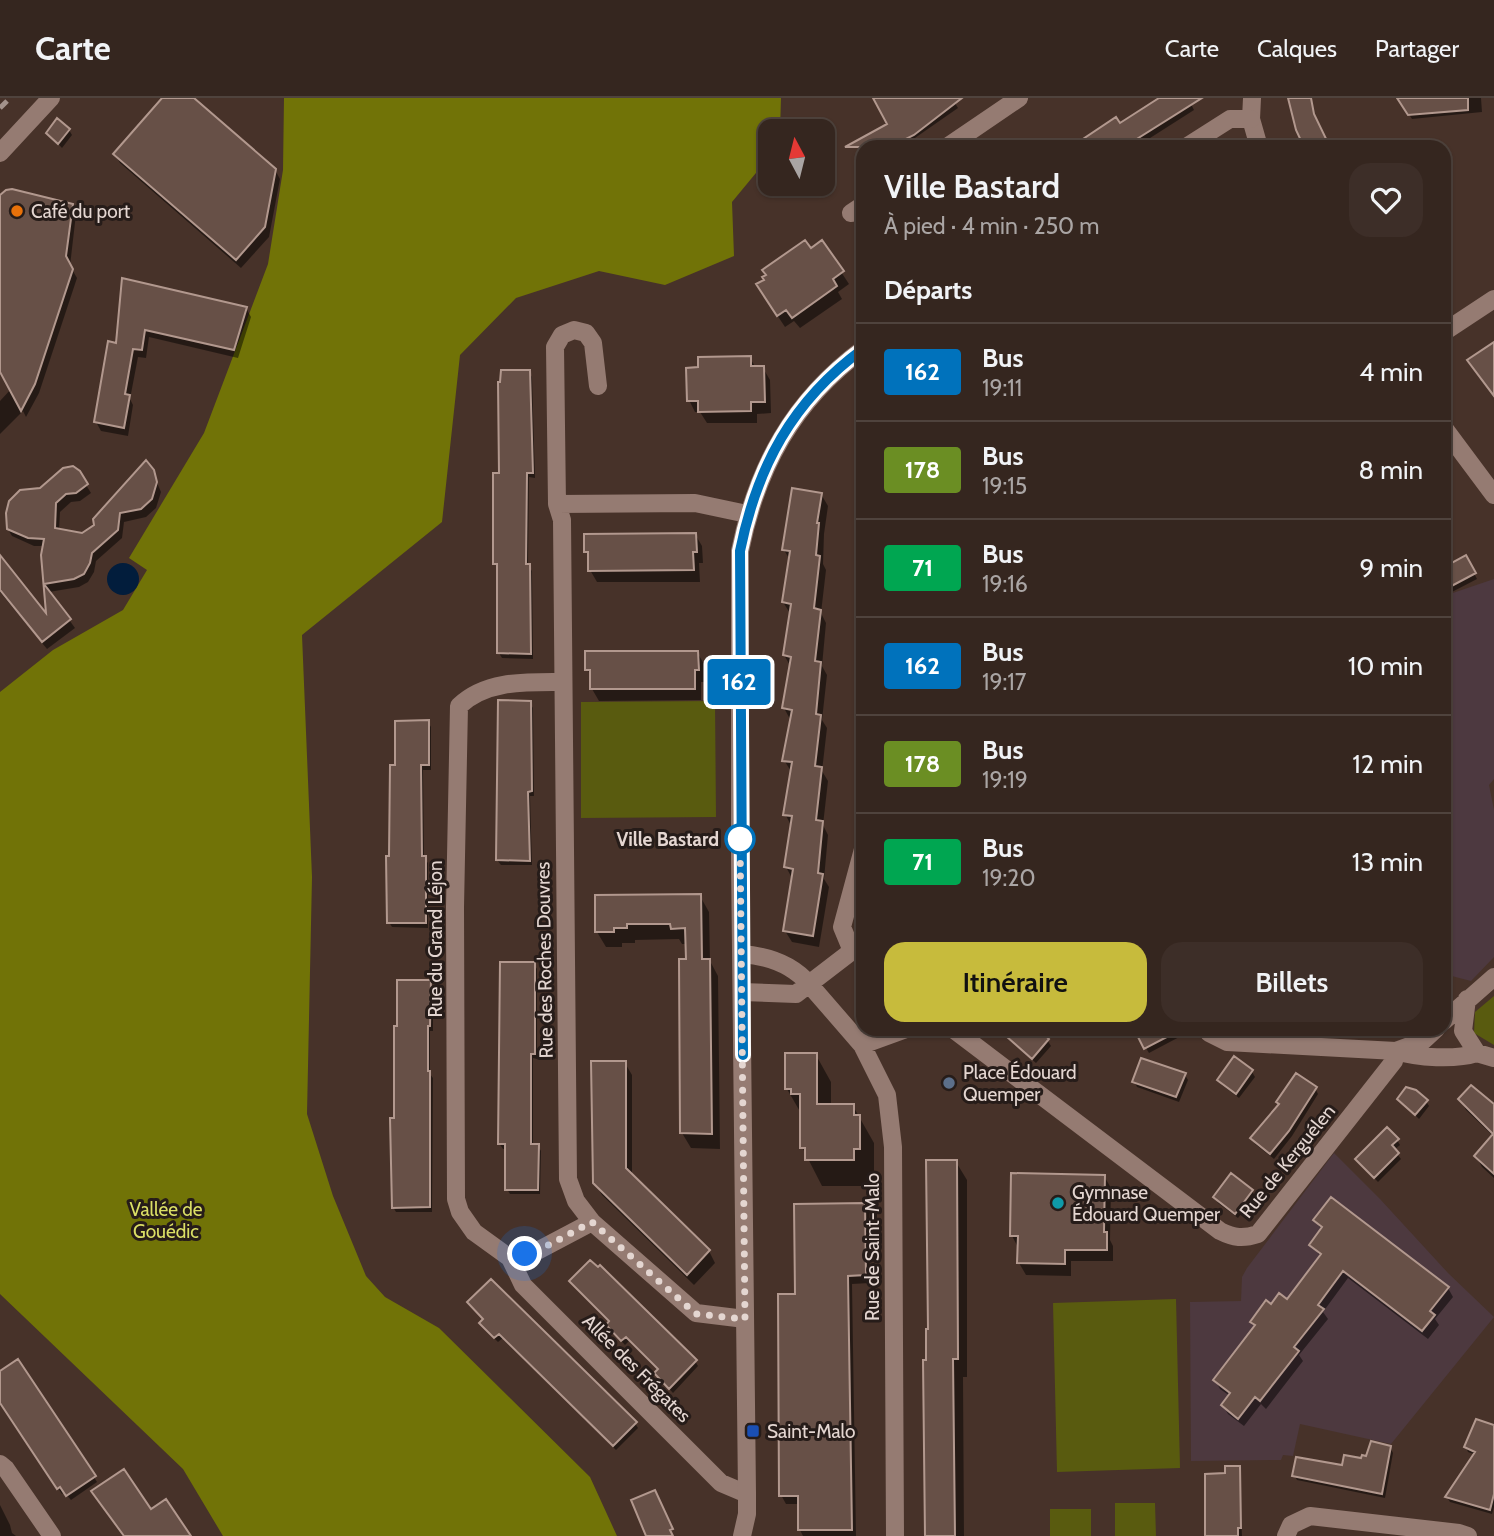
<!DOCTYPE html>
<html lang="fr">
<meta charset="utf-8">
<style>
:root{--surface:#35261f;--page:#3d2e28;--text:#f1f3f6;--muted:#aaa5a4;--line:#4f433d;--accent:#c7bb3c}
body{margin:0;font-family:Cabin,sans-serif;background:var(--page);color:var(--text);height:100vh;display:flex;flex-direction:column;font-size:26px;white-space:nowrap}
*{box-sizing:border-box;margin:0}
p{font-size:23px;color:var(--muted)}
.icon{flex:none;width:38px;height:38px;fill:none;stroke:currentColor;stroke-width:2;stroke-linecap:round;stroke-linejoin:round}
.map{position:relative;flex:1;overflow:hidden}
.side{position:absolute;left:856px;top:42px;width:595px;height:896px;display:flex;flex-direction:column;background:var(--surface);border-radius:21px;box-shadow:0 2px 5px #0004,0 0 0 2px var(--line)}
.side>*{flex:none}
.badge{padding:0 14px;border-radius:5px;font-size:24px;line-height:46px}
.needle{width:46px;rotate:353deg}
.buttons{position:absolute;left:758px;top:21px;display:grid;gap:14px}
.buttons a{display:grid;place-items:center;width:77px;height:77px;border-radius:14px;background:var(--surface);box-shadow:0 2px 5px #0004,0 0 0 2px var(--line);font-size:35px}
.you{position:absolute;width:35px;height:35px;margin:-18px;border:5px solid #fff;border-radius:50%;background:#1a73e8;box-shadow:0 0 0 10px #1a73e833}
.map>.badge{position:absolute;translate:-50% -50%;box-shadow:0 0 0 4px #fff}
h2{padding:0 28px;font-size:26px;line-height:63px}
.round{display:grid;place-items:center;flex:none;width:74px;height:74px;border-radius:21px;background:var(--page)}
.overview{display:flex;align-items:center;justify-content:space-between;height:119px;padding:0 28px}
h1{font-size:33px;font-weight:600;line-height:52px}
.action{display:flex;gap:14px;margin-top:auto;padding:14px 28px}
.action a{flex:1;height:80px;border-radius:21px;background:var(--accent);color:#111;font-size:28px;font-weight:600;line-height:80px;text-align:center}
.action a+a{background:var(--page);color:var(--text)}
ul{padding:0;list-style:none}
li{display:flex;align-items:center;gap:21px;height:98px;padding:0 28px;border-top:2px solid var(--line)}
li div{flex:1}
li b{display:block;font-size:26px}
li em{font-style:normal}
li .badge{min-width:77px;font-weight:700;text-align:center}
header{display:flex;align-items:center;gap:42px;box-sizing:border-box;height:98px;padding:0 35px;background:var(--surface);border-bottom:2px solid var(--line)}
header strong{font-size:33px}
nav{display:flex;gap:38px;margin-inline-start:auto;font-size:24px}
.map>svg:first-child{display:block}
.commercial{fill:#4d3940}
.education{fill:#4d393f}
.green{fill:#595b0f}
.forest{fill:#717307}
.water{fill:#021d3c}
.shadow{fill:#0007}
.building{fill:#675047;stroke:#b2988e;stroke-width:2}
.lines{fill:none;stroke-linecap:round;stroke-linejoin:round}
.street{stroke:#957b72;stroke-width:18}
.secondary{stroke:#957b72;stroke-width:18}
.rail{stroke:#a3928b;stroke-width:5;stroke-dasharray:10 5;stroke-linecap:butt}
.line-casing{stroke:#fff;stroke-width:16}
.line{stroke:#0072bc;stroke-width:10}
.walk{stroke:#e4d6d1;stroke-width:7;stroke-dasharray:0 12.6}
.food-dot{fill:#e8710a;stroke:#261c19;stroke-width:2.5}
.stop-dot{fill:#fff;stroke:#0072bc;stroke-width:3.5}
.service-dot{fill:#5c6f8a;stroke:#261c19;stroke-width:2.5}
.culture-dot{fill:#0f9aa8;stroke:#261c19;stroke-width:2.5}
.transit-dot{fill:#1a4fb4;stroke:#261c19;stroke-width:2.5}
.labels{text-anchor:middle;stroke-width:6;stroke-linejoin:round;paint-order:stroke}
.poi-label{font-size:19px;fill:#e4d6d1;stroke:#261c19;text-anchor:start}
.stop-label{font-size:19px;font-weight:bold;fill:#e4d6d1;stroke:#261c19;text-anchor:end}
.street-label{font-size:19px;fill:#e4d6d1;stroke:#261c19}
.park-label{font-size:19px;fill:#dbdf65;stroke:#261c19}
</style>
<header>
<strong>Carte</strong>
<nav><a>Carte</a><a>Calques</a><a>Partager</a></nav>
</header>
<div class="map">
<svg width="1494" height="1438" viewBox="0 0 1494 1438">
<rect width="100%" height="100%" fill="#473229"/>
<path class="commercial" d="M1494 481V681L1489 687 1494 712V859L1471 883 1444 876V498Z"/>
<path class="education" d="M1334 1055 1380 1101 1448 1175 1494 1219 1391 1346 1300 1326 1293 1358 1283 1357 1281 1362 1191 1363 1190 1204 1241 1203 1242 1179 1247 1170Z"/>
<path class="green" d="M715 603 716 719 581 720V604Z
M1494 898V947L1474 935 1475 914Z
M1176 1201 1180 1370 1057 1374 1053 1205Z
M1115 1405H1155L1156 1438H1115Z
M1050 1411H1091V1438H1050Z"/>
<path class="forest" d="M284 0H781L780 33H770V58L732 104 734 158 665 187 599 173 516 200 460 257 442 424 302 537 312 779 307 1016 333 1098 366 1178 385 1199 439 1230 590 1379 617 1438H223L183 1371 0 1196V594L53 552 123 512 147 472 129 460 204 335 268 166 283 72Z"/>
<path class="water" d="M107 481a16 16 0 1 1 32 0a16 16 0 1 1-32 0Z"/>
<path class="shadow" d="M165 0H191L275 72 280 81 269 139 241 170 120 65 115 56Z
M876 0H952L958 10 902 49H870L889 27Z
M1163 0H1188L1194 12 1136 49H1076L1120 28Z
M1423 0H1481L1482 14 1412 21 1400 2Z
M69 32 72 37 62 50 48 35Z
M0 99 72 107 76 116 70 168 77 180 39 295 26 319 23 313 0 336V303L11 291 0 270Z
M822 145 849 186 838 194 842 201 800 230 794 223 785 229 765 199 811 153Z
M124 182 246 210 251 219 238 260 149 239 146 260 138 259 130 301 133 307 128 338 101 333 96 324 118 247Z
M750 260 756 270H763L770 282 771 315 757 316V325H707L700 314H695L689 302Z
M529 274 532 279 535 380 529 379 528 467 532 473 533 561 502 560 499 555 498 471 495 465Z
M152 373 161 394 156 410 146 419 124 424 122 440 96 463 94 474 88 484 79 489 49 494 75 530 47 551 0 494V459L49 521 43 457 44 448H34L12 438 7 430 10 404 78 374 91 395 80 403 71 404 60 414 59 432 83 437Z
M821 396 828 408 824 436 823 466 826 472 821 515 826 525 822 568 827 577 822 622 827 630 822 673 828 683 823 727 828 737 824 781 829 789 819 849 792 844 785 833 793 782 786 769 792 729 785 716 792 675 784 662 791 623 784 610 791 569 784 557 791 517 783 504 790 462 784 452Z
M695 436 702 448 703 465H699L700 484H597L590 472V461L586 454Z
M1466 459 1477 481 1450 495 1444 483V471Z
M697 554 704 566V584H701V602L599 603 592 591V579L587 571Z
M530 605 533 610 534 698H530L532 767H501L497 762Z
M428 624 431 629V672H423L424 760 428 765V830L392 829 389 824 397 669Z
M700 798 709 814 710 863 718 878 720 1051 691 1050 682 1035 687 846H682L679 841 635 842V845H622V849H606L597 834Z
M534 866 537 871V961L533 960V1048H538L541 1053 540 1096H510L507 1091V1051H503L499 1045Z
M430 884 433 889V933H430V976L433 980 432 1114H396L393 1109 398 930Z
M863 889V905L856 894Z
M1009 931H1052L1046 940 1051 948 1036 965 1008 941 1005 936Z
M1134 931H1180L1183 937 1149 955Z
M816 957 831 984V1008H853L874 1045V1077H868V1088H822L802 1049V1017L787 991Z
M625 965 632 977V1078L709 1153 715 1165 694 1187 602 1097 594 1084Z
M1252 974 1255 979 1239 1000 1222 987 1219 982Z
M1185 977 1188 982 1179 1004 1137 989 1134 983Z
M1315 990 1318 996 1292 1038 1274 1061 1255 1046 1252 1040Z
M1399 1001 1426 1003 1429 1008 1419 1021Z
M1460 1001 1494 1009V1080L1482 1069 1476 1058 1493 1038 1466 1012Z
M1397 1042 1400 1047 1394 1052 1401 1061 1378 1084 1357 1062Z
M956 1064 967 1082V1279H963L964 1438H927L930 1233Z
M1104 1078 1111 1090 1110 1142 1113 1148V1163H1071V1178L1026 1177 1019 1165V1151L1012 1138Z
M1252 1093 1255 1098 1238 1120 1218 1105 1215 1099Z
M864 1107 869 1115 870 1185 852 1186 856 1438H803L800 1432V1406H786L781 1397 797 1197Z
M1315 1123 1448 1190 1453 1199 1435 1221 1439 1227 1428 1241 1348 1180 1323 1214 1328 1221 1299 1257 1303 1263 1266 1311 1261 1306 1244 1328 1228 1316 1223 1307 1230 1298 1220 1291 1215 1282 1256 1229 1253 1224 1271 1208 1288 1203 1321 1159 1311 1147 1322 1132Z
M571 1184 695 1263 698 1268 673 1295 659 1280V1272L629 1243 625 1247 611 1232 610 1225Z
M469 1205 635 1325 638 1330 616 1352 503 1240 498 1244 484 1230 481 1225 484 1222Z
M0 1275 94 1379 97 1384 71 1402 64 1394 62 1396 0 1303Z
M1494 1330V1409L1492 1416 1450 1404 1447 1399 1476 1357 1468 1354 1466 1349Z
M1390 1349 1393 1355 1385 1400 1297 1382 1294 1377 1344 1369Z
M1239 1370 1242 1438H1208L1227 1377Z
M0 1407 10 1427 12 1435 16 1438H0Z"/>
<path class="building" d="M162 0H194L276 71 265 129 236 162 113 56Z
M873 0H962L914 37 890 49H845L887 26Z
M1159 0H1202L1124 49H1071L1116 19 1120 25Z
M1288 0H1311L1314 16 1330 49H1304L1296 32Z
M1397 0H1468V12L1408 17Z
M57 20 70 31 58 46 46 35Z
M12 91 73 106 66 158 73 171 35 286 21 313 0 274V97L6 92Z
M805 142 811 150 822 142 844 173 833 181 837 188 792 220 786 212 777 218 756 186 764 182 762 179 766 177 762 172Z
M122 180 247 209 234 252 145 232 142 252 133 251 125 296 130 297 124 330 94 324 108 243 116 245Z
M1494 244V298L1467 262Z
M751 258V268H764L765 304H751V313L698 314V303H687L686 270 698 269V259Z
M501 272H530L533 375H527L526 466H530L531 556 497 555V466H493V375H499L498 284H500Z
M146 362 154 372 157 384 152 401 141 411 120 415 118 432 92 455 90 465 84 476 74 481 44 486 71 521 42 544 0 492V457L46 515 41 457 44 441 28 440 7 431 6 415 9 403 20 392 40 390 63 370 73 368 80 373 88 386 76 395 66 396 56 405 55 430 82 435 94 427 93 421Z
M792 390 822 395 817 425H819L816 457 820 458 814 510 821 512 815 563 821 564 816 616 821 617 815 668 822 669 816 722 823 723 818 775 823 776 813 838 783 833 793 771 784 769 792 718 783 717 792 664 782 663 792 612 782 610 791 559 783 557 791 506 782 504 790 453 782 452Z
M696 435 697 454H693L694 472 588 473V454H584V436Z
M1466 457 1476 475 1444 492V469Z
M585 553H698L699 572H695V591H590V572H585Z
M498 602 531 603 532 693 528 694 530 763 496 762Z
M429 622V667H421L422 758H426V825H387L386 758H389L390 667H395V623Z
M701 796 702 861H710L712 1036 680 1035 679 861H686L685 830 671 831 670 826H627V830H614V834H595V797Z
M500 864H535V956H531V1046H539L538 1092H505V1046H498Z
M397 882H431L430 928H428V973H430V1109L392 1110 390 1020H394V928H397Z
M998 931H1038L1049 941 1032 961Z
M1134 931H1182L1144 951Z
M785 955H817V1006H854V1017H860V1051H854V1062H805V1050H800V996H791V991H785Z
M1234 958 1253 972 1236 996 1217 982Z
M1141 960 1186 975 1176 999 1132 984Z
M591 963H626V1070L710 1152 687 1177 593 1085Z
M1296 975 1317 989 1289 1033 1270 1056 1250 1040 1279 1006 1276 1004Z
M1471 987 1494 1006V1076L1474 1058 1493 1036 1458 1001Z
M1406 989 1416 992 1428 1002 1415 1017 1397 1001Z
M1387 1029 1399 1041 1392 1047 1399 1055 1374 1080 1355 1061Z
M926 1062H957L958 1261H953L955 1438H925L923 1262H926V1231H928Z
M1011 1075 1105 1077 1104 1134H1107V1152H1065V1166L1017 1165 1018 1138H1010Z
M1231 1075 1253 1092 1235 1116 1213 1099Z
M1331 1099 1449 1189 1430 1213 1435 1217 1422 1233 1343 1173 1318 1207 1324 1211 1294 1249 1299 1253 1260 1303 1255 1299 1238 1321 1221 1307 1230 1295 1213 1282 1255 1227 1250 1224 1266 1202 1271 1206 1279 1195 1287 1201 1321 1156 1309 1147 1322 1129 1313 1122Z
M865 1105 866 1177 848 1178 852 1432H798V1398H779L778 1196H795L794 1106Z
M590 1162 598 1169 600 1167 697 1262 669 1291 654 1275 658 1271 626 1239 621 1243 606 1227 609 1223 569 1183Z
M491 1181 637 1324 613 1348 499 1236 494 1240 479 1225 483 1221 467 1204Z
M18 1261 96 1378 66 1398 60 1389 57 1391 0 1305V1273Z
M1476 1321 1494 1327V1396L1490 1412 1445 1399 1475 1354 1464 1349Z
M1371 1343 1391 1348 1382 1396 1292 1378 1296 1359 1342 1367 1344 1357 1361 1360 1362 1357 1366 1358Z
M1225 1368H1240L1241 1430H1238V1438H1205V1376L1225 1375Z
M124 1371 151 1411 166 1401 191 1438H124L91 1393Z
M655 1392 673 1431 670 1432 673 1438H646L631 1402Z"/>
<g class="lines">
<path class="street" d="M1252 0 1251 21 1259 49
M947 49 1019 0
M0 55 51 0
M851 115 863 107
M1444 234 1494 201
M598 288 593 245 586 235 574 232 562 237 555 249 557 406 562 422 568 1081 576 1103 592 1124 696 1215 745 1221
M1444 330 1494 397
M557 406 695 405 747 416
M863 455V468
M563 584C526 584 486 582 459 608L455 809 456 1101 460 1114 474 1134 510 1160 523 1187 721 1385 747 1396
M863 848 852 853 809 886 862 947 887 997 893 1049 895 1438
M852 853 842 829 863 751
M742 856C768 858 792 866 809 886L796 896 742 894
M1467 901 1463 933 1477 955 1494 960
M1444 923 1494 879
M953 931 1220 1133C1234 1140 1243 1141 1258 1136L1394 963 1396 953
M1207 931 1209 935 1227 944 1396 953C1417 960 1456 962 1477 955
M862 947 906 931
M1396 953 1423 943 1436 931
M510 1160 539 1152 592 1124
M0 1366 6 1371 52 1438
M1286 1438 1291 1427 1310 1418 1459 1435 1468 1438"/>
<path class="secondary" d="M1186 49 1230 21H1251
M742 1438 747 1416V1396L740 762V453C757 369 793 303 863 251"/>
<path class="rail" d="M0 10 10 0"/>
</g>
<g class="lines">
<g class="line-casing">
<path id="line" d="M743 957 740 453C757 369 792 303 863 251"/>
</g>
<use href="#line" class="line"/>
<path class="walk" d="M525 1156 539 1152 592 1124 696 1216 745 1221 740 736V741"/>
</g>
<circle class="food-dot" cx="17" cy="113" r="7"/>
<circle class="stop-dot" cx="740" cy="741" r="14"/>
<circle class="service-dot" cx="949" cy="985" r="7"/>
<circle class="culture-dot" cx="1058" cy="1105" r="7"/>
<rect class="transit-dot" x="746" y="1326" width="14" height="14" rx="3.5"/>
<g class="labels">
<g class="poi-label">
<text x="31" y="120">Café du port</text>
<text x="963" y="981">Place Édouard<tspan x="963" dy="22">Quemper</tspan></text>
<text x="1072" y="1101">Gymnase<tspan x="1072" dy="22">Édouard Quemper</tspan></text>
<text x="767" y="1340">Saint-Malo</text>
</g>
<g class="stop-label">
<text x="719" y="748">Ville Bastard</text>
</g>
<g class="street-label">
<text transform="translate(435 841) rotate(-90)" y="7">Rue du Grand Léjon</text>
<text transform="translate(544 862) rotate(-91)" y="7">Rue des Roches Douvres</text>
<text transform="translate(1287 1063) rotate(-51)" y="7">Rue de Kerguélen</text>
<text transform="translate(872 1149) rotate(-90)" y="7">Rue de Saint-Malo</text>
<text transform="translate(637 1270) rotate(45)" y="7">Allée des Frégates</text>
</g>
<g class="park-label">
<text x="166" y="1118">Vallée de<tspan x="166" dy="22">Gouédic</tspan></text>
</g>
</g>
</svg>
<div class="buttons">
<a><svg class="needle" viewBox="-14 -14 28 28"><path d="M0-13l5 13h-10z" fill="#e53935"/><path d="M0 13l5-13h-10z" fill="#aaa5a4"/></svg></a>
</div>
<div class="you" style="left:525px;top:1156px"></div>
<b class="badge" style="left:739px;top:584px;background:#0072bc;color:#fff">162</b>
<section class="side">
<div class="overview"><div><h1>Ville Bastard</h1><p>À pied · 4 min · 250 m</p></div><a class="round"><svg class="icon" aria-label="heart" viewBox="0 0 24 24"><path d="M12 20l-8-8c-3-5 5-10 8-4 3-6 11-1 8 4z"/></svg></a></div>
<h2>Départs</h2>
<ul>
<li><span class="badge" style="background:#0072bc;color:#fff">162</span><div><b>Bus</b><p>19:11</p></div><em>4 min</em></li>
<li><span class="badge" style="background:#6b8e23;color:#fff">178</span><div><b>Bus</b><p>19:15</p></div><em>8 min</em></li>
<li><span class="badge" style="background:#00a651;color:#fff">71</span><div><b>Bus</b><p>19:16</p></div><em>9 min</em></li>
<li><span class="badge" style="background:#0072bc;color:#fff">162</span><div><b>Bus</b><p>19:17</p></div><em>10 min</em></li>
<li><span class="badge" style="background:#6b8e23;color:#fff">178</span><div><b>Bus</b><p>19:19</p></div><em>12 min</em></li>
<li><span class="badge" style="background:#00a651;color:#fff">71</span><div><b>Bus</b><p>19:20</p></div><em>13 min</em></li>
</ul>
<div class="action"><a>Itinéraire</a><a>Billets</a></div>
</section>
</div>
